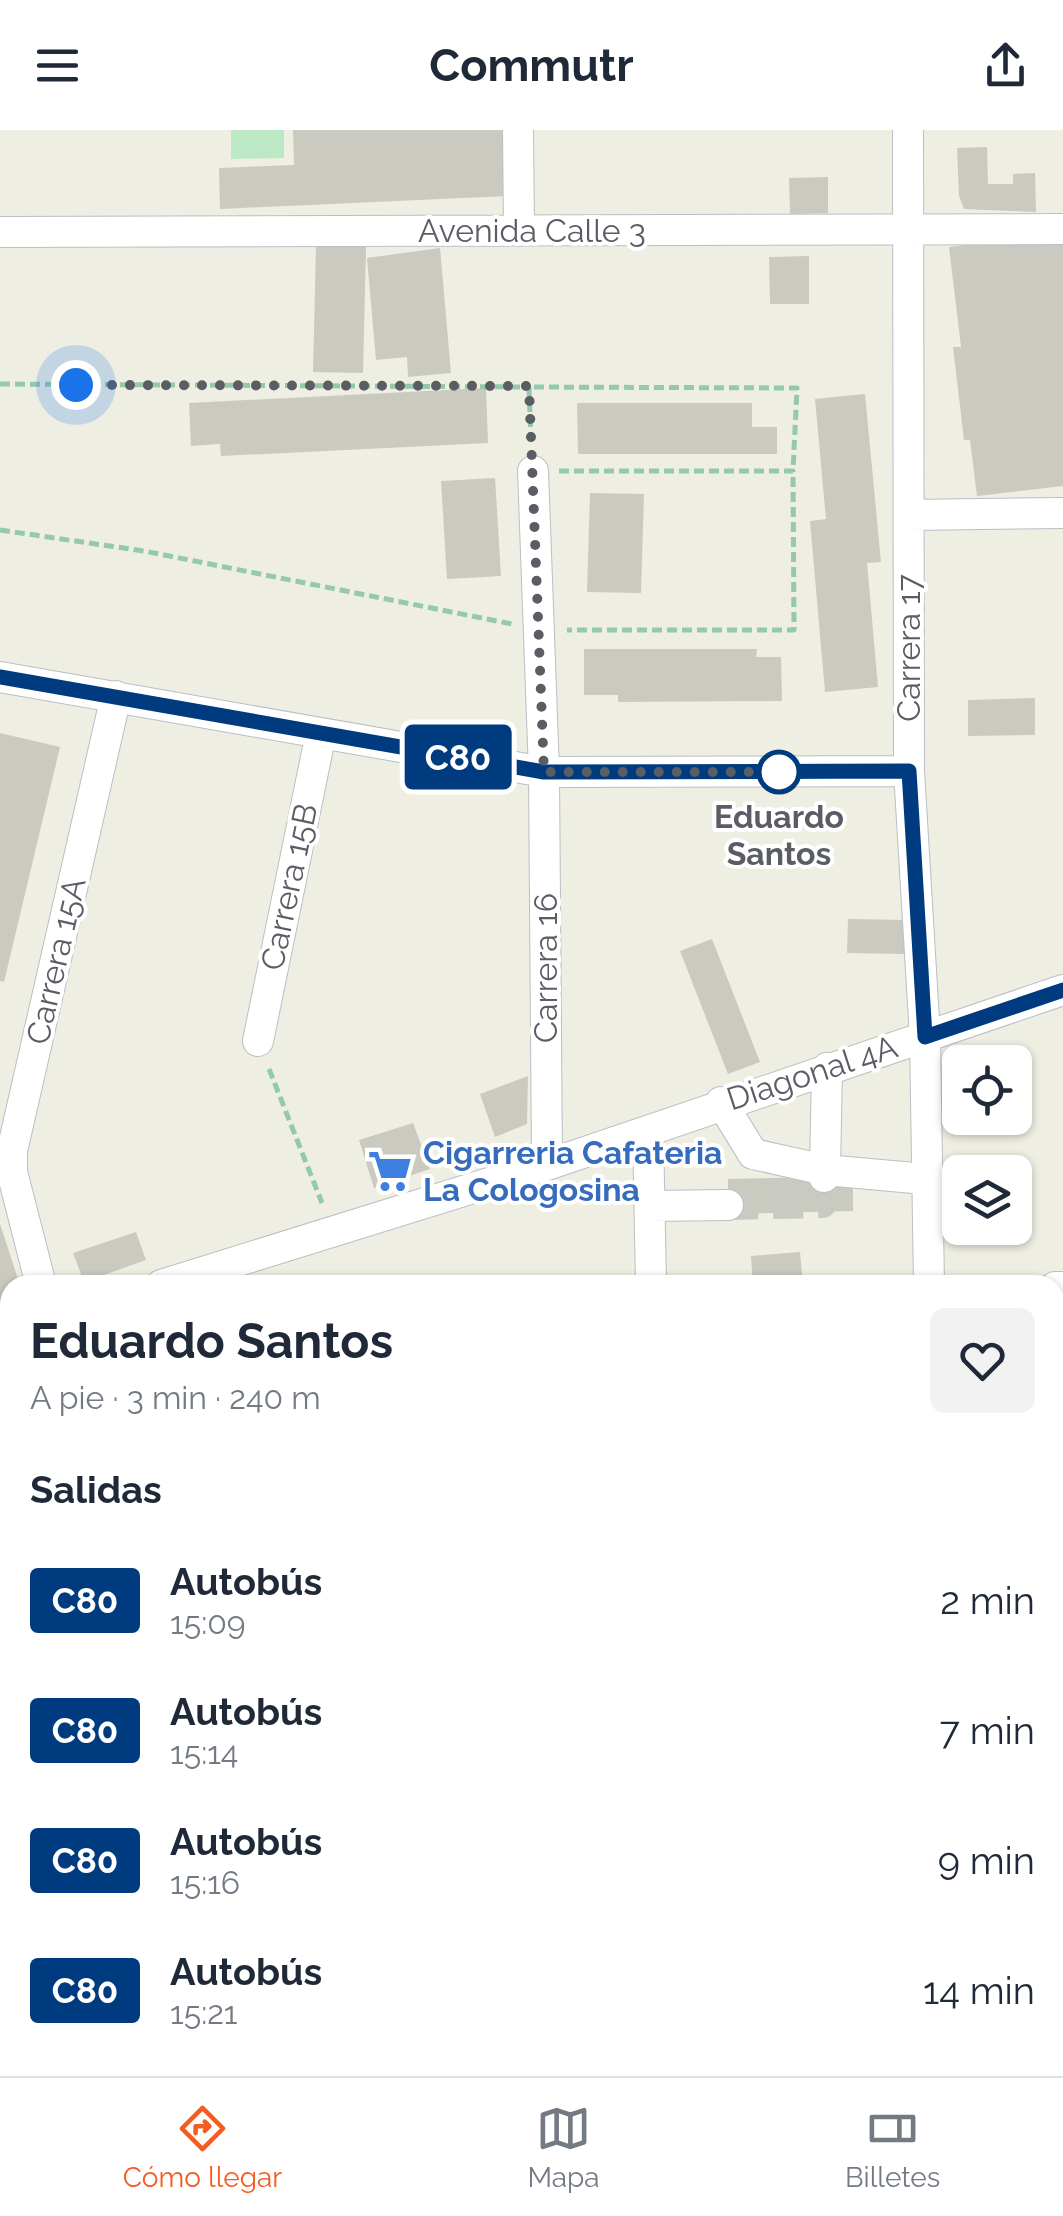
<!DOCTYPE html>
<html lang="es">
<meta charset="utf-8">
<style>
:root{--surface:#fff;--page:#f2f2f3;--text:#1f2937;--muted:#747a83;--line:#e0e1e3;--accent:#f55c21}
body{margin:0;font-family:Raleway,sans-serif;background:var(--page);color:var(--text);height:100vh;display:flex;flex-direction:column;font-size:38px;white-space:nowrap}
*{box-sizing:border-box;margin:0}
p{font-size:32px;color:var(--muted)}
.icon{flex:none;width:55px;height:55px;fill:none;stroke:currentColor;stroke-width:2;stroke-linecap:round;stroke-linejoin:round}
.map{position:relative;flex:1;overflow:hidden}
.side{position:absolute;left:0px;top:1145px;width:1065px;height:802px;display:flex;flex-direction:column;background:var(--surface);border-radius:30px 30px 0 0;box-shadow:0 2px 8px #0004}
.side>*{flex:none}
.badge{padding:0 20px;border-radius:8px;font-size:35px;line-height:65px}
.buttons{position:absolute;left:942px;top:915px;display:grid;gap:20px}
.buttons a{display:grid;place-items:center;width:90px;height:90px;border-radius:15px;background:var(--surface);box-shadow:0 2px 8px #0004;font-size:50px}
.you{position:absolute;width:50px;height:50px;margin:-25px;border:8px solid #fff;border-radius:50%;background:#1a73e8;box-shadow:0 0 0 15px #1a73e833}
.map>.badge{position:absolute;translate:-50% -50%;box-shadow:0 0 0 5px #fff}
h2{padding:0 30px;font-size:38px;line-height:90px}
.round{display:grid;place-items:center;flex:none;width:105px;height:105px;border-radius:15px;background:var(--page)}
.headline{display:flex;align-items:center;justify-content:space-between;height:170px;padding:0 30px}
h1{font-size:48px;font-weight:700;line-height:75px}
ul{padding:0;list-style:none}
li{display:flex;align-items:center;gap:30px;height:130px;padding:0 30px}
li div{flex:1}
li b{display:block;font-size:38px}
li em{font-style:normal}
li .badge{min-width:110px;font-weight:700;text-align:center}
header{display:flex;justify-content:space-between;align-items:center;height:130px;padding:0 30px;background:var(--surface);font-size:45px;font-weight:700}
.dock{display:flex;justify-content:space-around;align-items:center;height:140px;border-top:2px solid var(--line);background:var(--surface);font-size:28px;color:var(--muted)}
.dock a{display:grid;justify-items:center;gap:5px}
.dock .on{color:var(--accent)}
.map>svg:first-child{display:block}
.green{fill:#bce8c5}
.building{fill:#cbcac1}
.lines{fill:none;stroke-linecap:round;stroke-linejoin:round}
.minor-tunnel{stroke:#c9cac2;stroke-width:30;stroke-dasharray:30 15;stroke-linecap:butt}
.minor-casing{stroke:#bcbec4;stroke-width:32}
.major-casing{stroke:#fbed4e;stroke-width:40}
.path{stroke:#94c9ae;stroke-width:5;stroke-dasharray:10 5;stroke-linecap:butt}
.minor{stroke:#fff;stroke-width:30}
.major{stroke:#fcffa6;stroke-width:38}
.line-casing{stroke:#fff;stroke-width:22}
.line{stroke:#003b80;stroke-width:15}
.walk{stroke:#5a5d64;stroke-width:10;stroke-dasharray:0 18}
.stop-dot{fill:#fff;stroke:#003b80;stroke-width:5}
.labels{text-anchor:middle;stroke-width:8;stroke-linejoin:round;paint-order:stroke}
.street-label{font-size:32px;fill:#5a5d64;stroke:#fff}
.stop-label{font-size:32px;font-weight:bold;fill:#5a5d64;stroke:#fff}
.shop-label{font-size:32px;font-weight:bold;fill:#366cbe;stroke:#fff;text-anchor:start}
</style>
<header><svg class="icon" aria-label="menu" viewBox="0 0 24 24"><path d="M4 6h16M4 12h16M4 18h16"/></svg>Commutr<svg class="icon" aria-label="share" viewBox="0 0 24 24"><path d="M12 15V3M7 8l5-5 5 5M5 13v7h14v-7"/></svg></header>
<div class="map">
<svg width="1063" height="1946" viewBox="0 0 1063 1946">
<rect width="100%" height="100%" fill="#eeeee2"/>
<path class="green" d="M231 0H284V28L231 29Z
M0 1282 10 1284V1389L0 1386Z"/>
<path class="building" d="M293 0H505L507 66 220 79 219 38 294 35Z
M987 17 988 54H1013V44L1035 43 1036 82 964 79 959 66 957 18Z
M828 47V83L790 84 789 48Z
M1045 106 1063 112V356L977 366 970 310H964L953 217H961L949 117Z
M316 116 366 117 363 243 313 242Z
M440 118 451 243 408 247 407 227 376 230 367 128Z
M809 126V174H770L769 127Z
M486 258 488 313 221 326 220 314 191 316 189 273Z
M865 264 881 432 867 433 878 557 825 562 810 391 826 389 815 269Z
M577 273H752V297H777V324H578Z
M495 348 501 446 447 449 441 351Z
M590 363 644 364 641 463 587 462Z
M584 519H757L756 527H781L782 571 618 572V565H584Z
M1035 568V605L968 606V570Z
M0 603 60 617 4 852 0 851Z
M848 789 906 790 905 824 847 823Z
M712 809 760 932 728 944 680 821Z
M528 946 527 994 495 1007 480 964Z
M413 993 430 1039 374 1058 359 1010Z
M853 1046V1081L728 1084V1049Z
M0 1094 20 1155H10V1168L0 1172Z
M136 1102 146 1130 84 1152 73 1123Z
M800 1122 803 1155H753L751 1126Z
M0 1665 10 1667V1786L0 1784Z
M341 1938H386L418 1944 340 1946Z
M696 1938H751L749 1946H693Z
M947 1938H1052L1063 1940V1946H945Z"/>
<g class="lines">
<path class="minor-tunnel" d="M728 1075 822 1073 824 1047"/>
<g class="minor-casing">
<path id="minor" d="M518 0 519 101
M908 0 909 641 925 907 929 1155
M0 102 1063 99
M533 341 544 642 547 1035
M909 385 1063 383
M0 547 544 642 909 641
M258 911 321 603
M827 938 825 1040 925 1049
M721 972 753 1024 825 1040 824 1047
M648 1002 651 1155
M650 1076 728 1075
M41 1155 12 1042V1021L116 566
M161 1155 547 1035 1063 860
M1055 1157H1063
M0 1208 10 1204
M1055 1413 1063 1414
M0 1472 10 1475
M1055 1476 1063 1477
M0 1575 10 1577
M1055 1747 1063 1749
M1055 1845 1063 1842
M0 1919 10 1922
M75 1938 111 1946
M445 1946 447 1938"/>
</g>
<g class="major-casing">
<path id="major" d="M0 1438 10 1441
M0 1621 10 1624
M1055 1701 1063 1703
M1055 1888 1063 1890"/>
</g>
<path class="path" d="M0 254 529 257
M531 312 529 257 797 258 793 341
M559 341H793L794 500H567
M0 400 144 421 512 494
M269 939 322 1073
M0 1526 10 1529
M1055 1798 1063 1800"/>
<use href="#minor" class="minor"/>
<use href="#major" class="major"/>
</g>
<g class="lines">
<g class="line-casing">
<path id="line" d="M0 547 544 642 909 641 925 907 1063 860"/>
</g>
<use href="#line" class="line"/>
<path class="walk" d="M76 255 529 256 544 642H779"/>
</g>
<defs>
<g id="supermarket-bare" transform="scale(3.45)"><path d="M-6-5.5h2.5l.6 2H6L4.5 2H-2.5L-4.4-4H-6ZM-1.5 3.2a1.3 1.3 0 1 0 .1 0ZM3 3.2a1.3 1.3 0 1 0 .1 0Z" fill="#3f7fe0" stroke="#fff" stroke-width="2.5" paint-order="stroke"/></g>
</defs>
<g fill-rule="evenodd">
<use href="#supermarket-bare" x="390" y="1041"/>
</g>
<circle class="stop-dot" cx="779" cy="642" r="20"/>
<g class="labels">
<g class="street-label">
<text x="532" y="112">Avenida Calle 3</text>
<text transform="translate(909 518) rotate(-90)" y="11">Carrera 17</text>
<text transform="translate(289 757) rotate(-78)" y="11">Carrera 15B</text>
<text transform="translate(56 831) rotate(-77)" y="11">Carrera 15A</text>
<text transform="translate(546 838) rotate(-90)" y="11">Carrera 16</text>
<text transform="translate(812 943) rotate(-18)" y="11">Diagonal 4A</text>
</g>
<g class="stop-label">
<text x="779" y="698">Eduardo<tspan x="779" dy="37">Santos</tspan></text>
</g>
<g class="shop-label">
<text x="423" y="1034">Cigarreria Cafateria<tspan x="423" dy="37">La Cologosina</tspan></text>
</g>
</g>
</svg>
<div class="buttons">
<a><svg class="icon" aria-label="locate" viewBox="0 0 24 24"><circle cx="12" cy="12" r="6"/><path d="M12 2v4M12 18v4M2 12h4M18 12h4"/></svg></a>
<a><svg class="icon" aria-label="layers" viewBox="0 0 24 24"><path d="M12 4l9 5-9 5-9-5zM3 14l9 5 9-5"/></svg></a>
</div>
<div class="you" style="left:76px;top:255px"></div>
<b class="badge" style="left:458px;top:627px;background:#003b80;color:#fff">C80</b>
<section class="side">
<div class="headline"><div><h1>Eduardo Santos</h1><p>A pie · 3 min · 240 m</p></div><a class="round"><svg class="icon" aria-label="heart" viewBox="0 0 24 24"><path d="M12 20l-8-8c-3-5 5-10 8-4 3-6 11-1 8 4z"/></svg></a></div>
<h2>Salidas</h2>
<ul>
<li><span class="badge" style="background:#003b80;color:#fff">C80</span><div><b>Autobús</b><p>15:09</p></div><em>2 min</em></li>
<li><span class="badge" style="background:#003b80;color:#fff">C80</span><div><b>Autobús</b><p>15:14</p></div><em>7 min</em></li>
<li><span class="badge" style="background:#003b80;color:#fff">C80</span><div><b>Autobús</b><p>15:16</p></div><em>9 min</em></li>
<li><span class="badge" style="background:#003b80;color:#fff">C80</span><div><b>Autobús</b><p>15:21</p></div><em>14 min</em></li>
</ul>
</section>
</div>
<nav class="dock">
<a class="on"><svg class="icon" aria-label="directions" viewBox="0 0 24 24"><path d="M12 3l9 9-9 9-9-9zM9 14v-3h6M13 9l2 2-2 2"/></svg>Cómo llegar</a>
<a><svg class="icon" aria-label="map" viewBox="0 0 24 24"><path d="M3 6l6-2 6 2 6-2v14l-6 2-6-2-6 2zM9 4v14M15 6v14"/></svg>Mapa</a>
<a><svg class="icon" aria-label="tickets" viewBox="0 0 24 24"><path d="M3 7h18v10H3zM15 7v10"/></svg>Billetes</a>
</nav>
